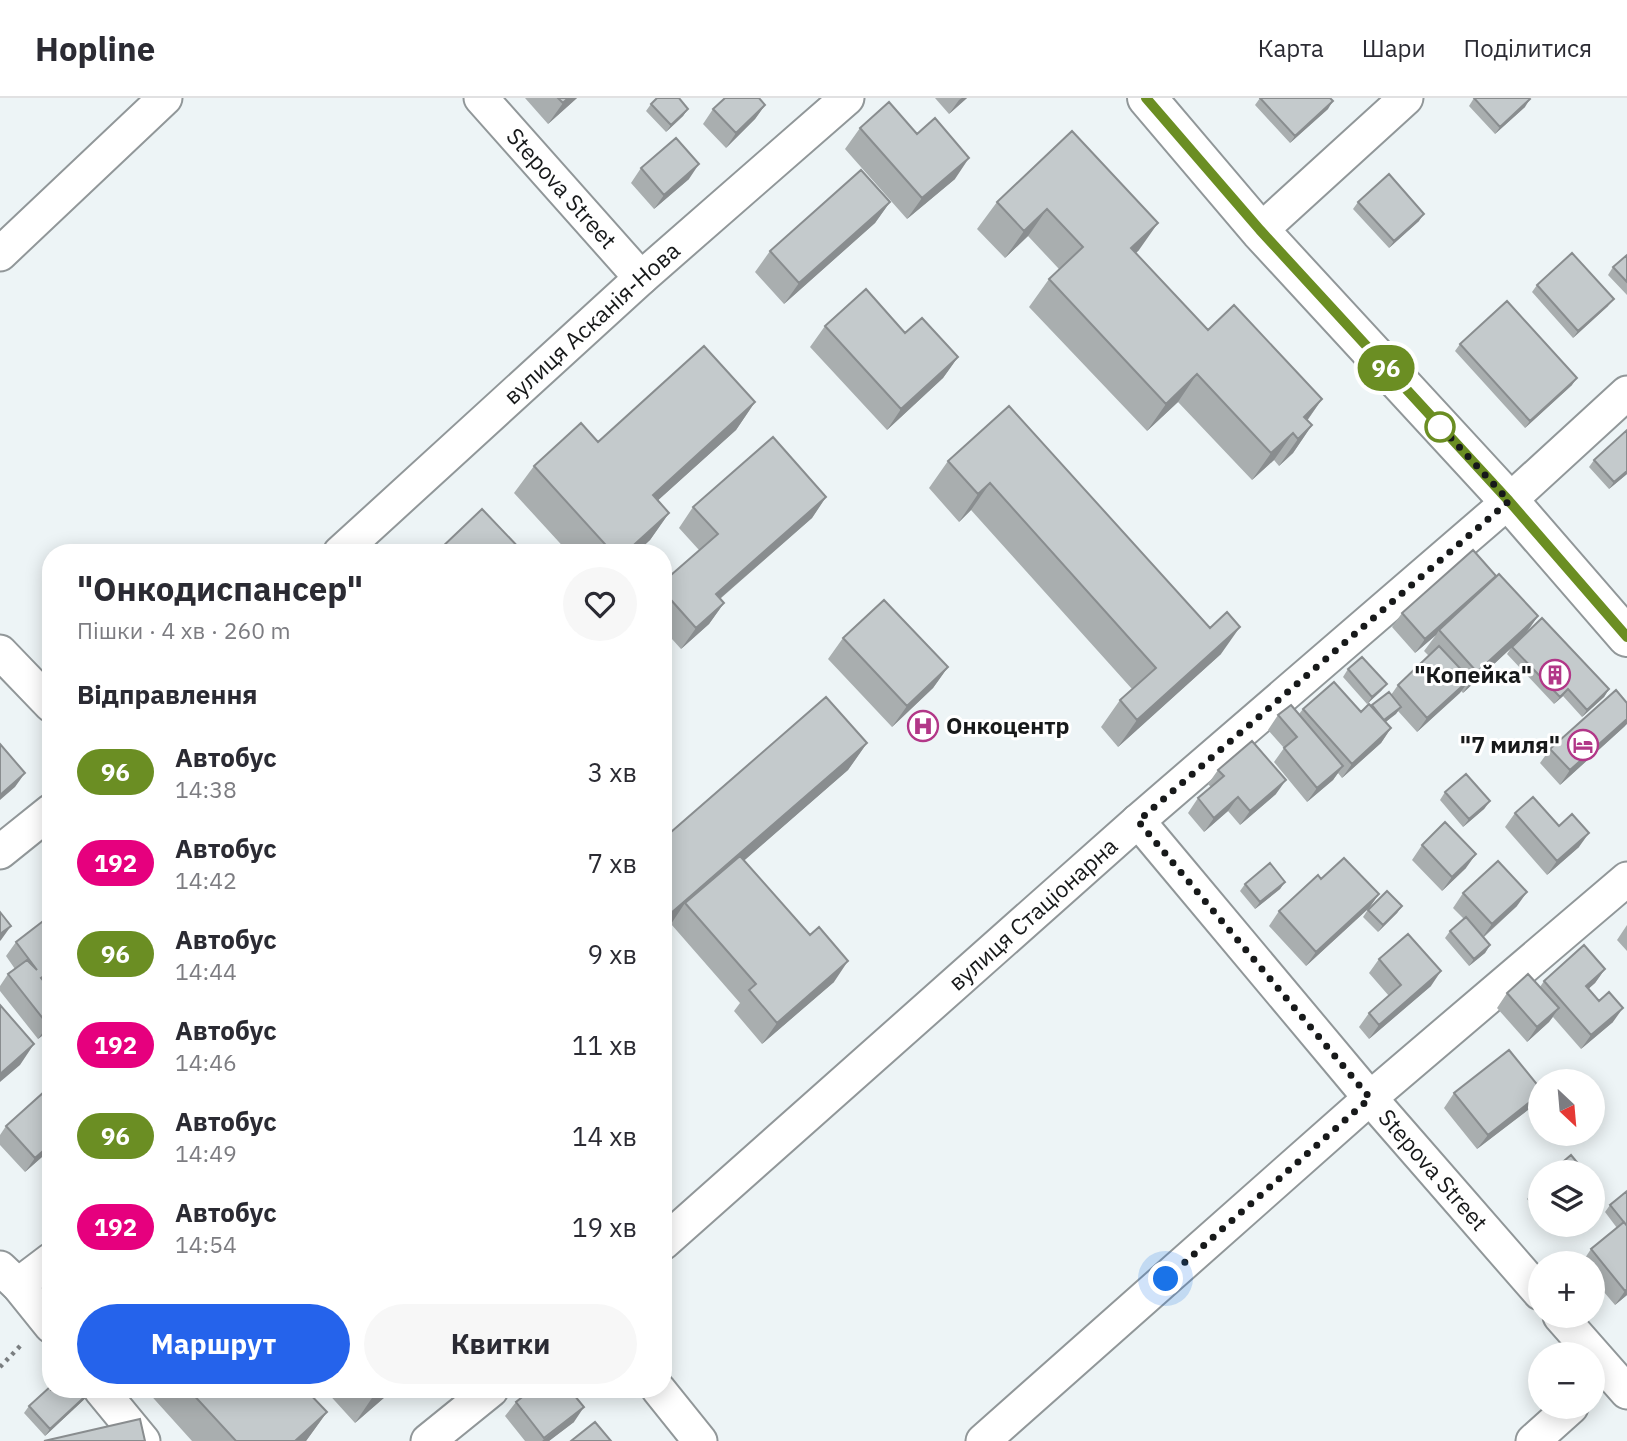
<!DOCTYPE html>
<html lang="uk">
<meta charset="utf-8">
<style>
:root{--surface:#fff;--page:#f7f7f7;--text:#2b2b33;--muted:#7c7c81;--line:#e1e1e2;--accent:#2563eb}
body{margin:0;font-family:"IBM Plex Sans",sans-serif;background:var(--page);color:var(--text);height:100vh;display:flex;flex-direction:column;font-size:26px;white-space:nowrap}
*{box-sizing:border-box;margin:0}
p{font-size:23px;color:var(--muted)}
.icon{flex:none;width:38px;height:38px;fill:none;stroke:currentColor;stroke-width:2;stroke-linecap:round;stroke-linejoin:round}
.map{position:relative;flex:1;overflow:hidden}
.details{position:absolute;left:42px;top:446px;width:630px;height:854px;display:flex;flex-direction:column;background:var(--surface);border-radius:28px;box-shadow:0 4px 18px #0003}
.details>*{flex:none}
.badge{padding:0 14px;border-radius:23px;font-size:24px;line-height:46px}
.needle{width:46px;rotate:154deg}
.fabs{position:absolute;left:1528px;top:971px;display:grid;gap:14px}
.fabs a{display:grid;place-items:center;width:77px;height:77px;border-radius:50%;background:var(--surface);box-shadow:0 4px 18px #0003;font-size:35px}
.you{position:absolute;width:35px;height:35px;margin:-18px;border:5px solid #fff;border-radius:50%;background:#1a73e8;box-shadow:0 0 0 10px #1a73e833}
.map>.badge{position:absolute;translate:-50% -50%;box-shadow:0 0 0 4px #fff}
h2{padding:0 35px;font-size:26px;line-height:63px}
.round{display:grid;place-items:center;flex:none;width:74px;height:74px;border-radius:37px;background:var(--page)}
.headline{display:flex;align-items:center;justify-content:space-between;height:119px;padding:0 35px}
h1{font-size:33px;font-weight:700;line-height:52px}
.button{display:flex;gap:14px;margin-top:auto;padding:14px 35px}
.button a{flex:1;height:80px;border-radius:42px;background:var(--accent);color:#fff;font-size:28px;font-weight:700;line-height:80px;text-align:center}
.button a+a{background:var(--page);color:var(--text)}
ul{padding:0;list-style:none}
li{display:flex;align-items:center;gap:21px;height:91px;padding:0 35px}
li div{flex:1}
li b{display:block;font-size:26px}
li em{font-style:normal}
li .badge{min-width:77px;font-weight:700;text-align:center}
header{display:flex;align-items:center;gap:42px;box-sizing:border-box;height:98px;padding:0 35px;background:var(--surface);border-bottom:2px solid var(--line)}
header strong{font-size:33px}
nav{display:flex;gap:38px;margin-inline-start:auto;font-size:24px}
.map>svg:first-child{display:block}
.lines{fill:none;stroke-linecap:round;stroke-linejoin:round}
.minor-casing{stroke:#919799;stroke-width:37}
.major-casing{stroke:#919799;stroke-width:42}
.path{stroke:#7a7e80;stroke-width:4.5;stroke-dasharray:3.5 5;stroke-linecap:butt}
.minor{stroke:#fff;stroke-width:33}
.major{stroke:#fff;stroke-width:38}
.wall{fill:#a9aeaf}
.shaded-wall{fill:#898d8f}
.building{fill:#c4cacc;stroke:#898d8f;stroke-width:2}
.line-casing{stroke:#fff;stroke-width:16}
.line{stroke:#6b8e23;stroke-width:10}
.walk{stroke:#17191a;stroke-width:7;stroke-dasharray:0 12.6}
.stop-dot{fill:#fff;stroke:#6b8e23;stroke-width:3.5}
.labels{text-anchor:middle;stroke-width:6;stroke-linejoin:round;paint-order:stroke}
.street-label{font-size:23px;fill:#17191a;stroke:#fff}
.poi-label{font-size:23px;font-weight:bold;fill:#17191a;stroke:#fff;text-anchor:end}
</style>
<header>
<strong>Hopline</strong>
<nav><a>Карта</a><a>Шари</a><a>Поділитися</a></nav>
</header>
<div class="map">
<svg width="1627" height="1343" viewBox="0 0 1627 1343">
<rect width="100%" height="100%" fill="#edf4f6"/>
<g class="lines">
<g class="minor-casing">
<g id="minor">
<path id="s1" d="M481 0 641 180"/>
<path d="M1260 133 1406 0"/>
<path d="M0 156 165 0"/>
<path id="s2" d="M340 455 641 180 847 0"/>
<path d="M0 554 51 607"/>
<path id="s3" d="M1138 723 1370 1000 1540 1195"/>
<path d="M0 754 51 713"/>
<path id="s4" d="M663 1145 1138 723 1509 403 1627 295"/>
<path d="M0 1170 18 1187 51 1228"/>
<path d="M18 1187 51 1162"/>
<path d="M1560 1218 1627 1294"/>
<path d="M101 1292 143 1343"/>
<path d="M659 1292 700 1343"/>
<path d="M428 1343 491 1292"/>
<path d="M983 1343 1370 1000 1627 781"/>
<path d="M1533 1343 1571 1309"/>
</g>
</g>
<g class="major-casing">
<path id="major" d="M1147 0 1260 133 1509 403 1627 539"/>
</g>
<path class="path" d="M0 1269 23 1245"/>
<use href="#minor" class="minor"/>
<use href="#major" class="major"/>
</g>
<path class="wall" d="M525 0H577L548 26Z
M935 0H967L949 16Z
M1260 0H1330L1328 11 1290 45 1255 7Z
M1474 0 1525 9 1495 36 1469 8Z
M651 6 688 11 683 18 666 34 646 13Z
M765 7 755 21 726 50 703 26 713 11Z
M860 30 955 81 907 121 845 51Z
M1072 33 1139 152 1136 155 1208 232 1322 301 1307 323 1312 327 1293 355 1279 368 1274 362 1252 382 1178 304 1147 333 1029 209 1049 181 1059 171 1028 138 1005 160 977 131 997 104Z
M641 70 689 81 654 111 631 85Z
M890 104 875 125 784 206 755 174 770 153Z
M1358 104 1419 123 1389 150 1353 111Z
M1627 157V197L1608 177 1613 169Z
M1537 187 1608 208 1573 240 1532 194Z
M825 228 905 235 958 259 943 280 887 332 810 249Z
M1460 246 1572 287 1525 330 1455 253Z
M755 304 736 332 658 402 669 415 650 442 636 455H569L514 395 534 368 598 344Z
M1009 308 1221 556 1118 649 1101 629 1120 602 1132 591 971 412 959 424 929 390 948 363Z
M1594 362 1627 376 1609 391 1589 369Z
M826 399 812 420 720 501 724 505 709 526 681 551 663 531V484L699 452 679 430 693 409Z
M1496 478 1538 518 1525 537 1609 591 1604 599 1582 619 1563 598 1554 606 1507 556 1511 550 1463 595 1461 593 1417 634 1398 613 1386 624 1391 630 1381 645 1342 680 1338 675 1333 682 1307 704 1274 664 1284 650 1268 632 1278 617 1299 616 1303 611 1361 614 1391 597 1398 587 1429 558 1424 553 1436 537 1415 555 1392 529 1402 515Z
M843 540 948 569 933 590 892 629 828 561Z
M1348 571 1387 586 1381 593 1367 606 1343 579Z
M1625 628 1560 687 1540 665 1550 651Z
M867 645 848 672 744 762 834 884 762 946 734 913 740 905 671 826 663 833V741Z
M1218 672 1276 696 1240 727 1228 713 1204 734 1188 715 1198 700 1211 689 1208 686Z
M1445 694 1490 703 1484 711 1463 729 1440 702Z
M1515 715 1559 728 1579 749 1547 777 1505 729Z
M1422 747 1466 770 1442 793 1412 762Z
M1321 781 1379 796 1369 810 1402 808 1397 815 1378 834 1363 819 1369 810 1306 868 1269 828 1279 813Z
M1285 784 1280 791 1255 811 1240 793 1245 786Z
M1463 795 1517 808 1483 840 1490 847 1485 855 1469 868 1445 840 1450 833 1464 821 1453 810Z
M1627 827V853L1617 842Z
M16 844 51 879 45 884 51 931 38 941 0 893V888L8 876 15 871 6 858Z
M1379 861 1431 888 1369 941 1359 929 1369 915 1389 898 1369 875Z
M1605 871 1595 885 1588 891 1613 924 1581 951 1553 919 1549 924 1527 944 1497 910 1507 895 1540 889 1544 883Z
M1454 995 1533 1008 1477 1051 1444 1010Z
M50 1025 51 1051 25 1074 0 1047V1037L6 1028Z
M1540 1084V1116L1527 1101Z
M1627 1093V1197L1615 1207 1592 1180V1166H1581L1591 1151 1617 1130 1605 1114 1610 1107Z
M146 1292H306L327 1314 306 1343H192Z
M325 1292H393L355 1325Z
M91 1295 45 1338 24 1315 29 1308Z
M516 1304 574 1324 549 1343H525L505 1318Z"/>
<path class="shaded-wall" d="M568 0H577L548 26 563 5Z
M962 0H967L949 16 959 2Z
M1530 1 1525 9 1495 36 1500 29Z
M1333 3 1328 11 1290 45 1295 38Z
M765 7 755 21 726 50 736 35Z
M688 11 683 18 666 34 671 27Z
M969 60 955 81 907 121 922 100Z
M699 66 689 81 654 111 664 97Z
M890 104 875 125 784 206 799 185Z
M1047 111 1028 138 1005 160 1024 133Z
M1424 116 1419 123 1389 150 1394 143Z
M1158 125 1139 152 1112 178 1131 150Z
M1614 201 1608 208 1573 240 1578 233Z
M958 259 943 280 887 332 901 311Z
M1197 276 1178 304 1147 333 1166 306Z
M1577 280 1572 287 1525 330 1530 323Z
M1322 301 1303 328 1293 335 1274 362 1252 382 1271 355 1304 319Z
M755 304 736 332 634 424 653 397Z
M1312 327 1293 355 1279 368 1298 341Z
M1627 373V376L1609 391 1614 384Z
M990 385 971 412 959 424 978 396Z
M826 399 812 420 701 517 716 496Z
M669 415 650 442 636 455H625Z
M1496 478 1439 532 1436 537 1415 555 1425 541Z
M724 505 709 526 681 551 696 530Z
M1538 518 1523 539 1463 595 1477 574Z
M1240 529 1221 556 1118 649 1137 622Z
M948 569 933 590 892 629 907 608Z
M1470 581 1460 595 1417 634 1427 620Z
M1387 586 1381 593 1367 606 1372 599Z
M1568 591 1563 598 1554 606 1560 599Z
M1609 591 1604 599 1582 619 1587 612Z
M1401 609 1396 616 1379 629 1384 622Z
M1627 621V626L1625 628 1560 687 1570 672Z
M1391 630 1381 645 1342 680 1352 666Z
M867 645 848 672 690 810 685 805 671 826 663 833V822Z
M1343 668 1333 682 1307 704 1317 690Z
M25 675 15 689 0 702V697Z
M1286 682 1276 696 1240 727 1250 713Z
M1238 699 1228 713 1204 734 1214 720Z
M1490 703 1484 711 1463 729 1469 721Z
M1589 735 1579 749 1547 777 1557 763Z
M1476 756 1466 770 1442 793 1452 779Z
M1285 784 1280 791 1255 811 1260 804Z
M1527 794 1517 808 1482 840 1492 826Z
M1379 796 1369 810 1306 868 1316 854Z
M1402 808 1397 815 1378 834 1383 827Z
M11 828 1 842 0 843V836Z
M1490 847 1485 855 1469 868 1474 861Z
M848 863 834 884 762 946 777 925Z
M1605 871 1595 885 1576 902 1586 888Z
M51 873V879L31 894 41 880Z
M1441 873 1431 888 1369 941 1379 927Z
M1559 910 1549 924 1527 944 1537 929Z
M1623 910 1613 924 1581 951 1591 937Z
M51 925V931L38 941 48 927Z
M34 946 20 967 0 984V976Z
M1540 996V998L1533 1008 1477 1051 1488 1037Z
M51 1046V1051L25 1074 35 1060Z
M1627 1191V1197L1615 1207 1625 1193Z
M92 1292H93L91 1295 45 1338 50 1331Z
M381 1292H393L355 1325 374 1297Z
M584 1309 574 1324 549 1343H542Z
M327 1314 306 1343H295Z"/>
<path class="building" d="M558 0H568L563 5Z
M657 0H679L688 11 671 27 651 6Z
M725 0H759L765 7 736 35 713 11Z
M1260 0H1330L1333 3 1295 38Z
M1474 0H1529L1530 1 1500 29Z
M889 4 917 36 935 20 969 60 922 100 860 30Z
M1072 33 1158 125 1131 150 1208 232 1234 207 1322 301 1304 319 1312 327 1298 341 1293 335 1271 355 1197 276 1166 306 1049 181 1083 149 1047 111 1024 133 997 104Z
M676 40 699 66 664 97 641 70Z
M861 72 890 104 799 185 770 153Z
M1389 76 1424 116 1394 143 1358 104Z
M1572 155 1614 201 1578 233 1537 187Z
M1627 157V184L1613 169Z
M866 191 905 235 922 220 958 259 901 311 825 228Z
M1507 203 1577 280 1530 323 1460 246Z
M704 248 755 304 653 397 669 415 625 455H613L534 368 581 325 598 344Z
M1009 308 1210 530 1227 514 1240 529 1137 622 1120 602 1156 570 990 385 978 396 948 363Z
M1627 332V373L1614 384 1594 362Z
M773 339 826 399 716 496 724 505 696 530 663 493V484L718 436 693 409Z
M482 411 524 455H442L439 452Z
M1473 452 1496 478 1425 541 1402 515Z
M1499 476 1538 518 1477 574 1439 532Z
M884 502 948 569 907 608 843 540Z
M1542 520 1609 591 1587 612 1568 591 1560 599 1512 549Z
M1439 548 1470 581 1427 620 1398 587Z
M1362 559 1387 586 1372 599 1348 571Z
M1334 584 1361 614 1369 606 1391 630 1352 666 1303 611Z
M1616 592 1627 605V621L1570 672 1550 651Z
M1389 594 1401 609 1384 622 1372 607Z
M826 599 867 645 663 822V741Z
M1291 607 1343 668 1317 690 1284 650 1297 639 1278 617Z
M1252 643 1286 682 1250 713 1238 699 1214 720 1198 700 1224 678 1218 672Z
M0 646 25 675 0 697Z
M1466 676 1490 703 1469 721 1445 694Z
M1533 699 1559 728 1572 716 1589 735 1557 763 1515 715Z
M1445 724 1476 756 1452 779 1422 747Z
M740 758 810 837 819 829 848 863 777 925 749 892 756 886 685 805Z
M1344 760 1379 796 1316 854 1279 813 1318 777 1321 781Z
M1498 763 1527 794 1492 826 1463 795Z
M1270 765 1285 784 1260 804 1245 786Z
M1387 793 1402 808 1383 827 1368 812Z
M0 814 11 828 0 836Z
M51 817V873L41 880 51 892V925L48 927 8 876 27 862 37 872 16 844Z
M1466 819 1490 847 1474 861 1450 833Z
M1408 836 1441 873 1379 927 1369 915 1401 887 1379 861Z
M1584 847 1605 871 1586 888 1599 903 1609 894 1623 910 1591 937 1544 883Z
M1528 876 1559 910 1537 929 1507 895Z
M0 907 34 946 0 976Z
M1509 952 1540 990V996L1488 1037 1454 995Z
M44 994 51 1001V1019L48 1022 51 1025V1046L35 1060 6 1028Z
M1571 1057 1585 1074H1551Z
M1627 1093V1128L1610 1107Z
M1624 1124 1627 1128V1191L1625 1193 1591 1151Z
M51 1288V1292H92L50 1331 29 1308Z
M189 1292H306L327 1314 295 1343H236Z
M369 1292H381L374 1297Z
M531 1292H570L584 1309 544 1340 516 1304Z
M140 1321 145 1343H44Z
M595 1324 611 1343H571Z"/>
<g class="lines">
<g class="line-casing">
<path id="line" d="M1146 0 1260 132 1509 403 1627 539"/>
</g>
<use href="#line" class="line"/>
<path class="walk" d="M1166 1181 1370 1000 1138 723 1509 403 1438 326 1440 329"/>
</g>
<defs>
<g id="building-ring" transform="scale(1.575)"><circle r="9.5" fill="#fff" stroke="#b23788" stroke-width="1.5"/><path d="M-4-6H4V6H1V3H-1V6H-4ZM-2.5-4.3h1.7v1.8h-1.7ZM.8-4.3h1.7v1.8H.8ZM-2.5-1h1.7V.8h-1.7ZM.8-1h1.7V.8H.8Z" fill="#b23788"/></g>
<g id="hospital-ring" transform="scale(1.575)"><circle r="9.5" fill="#fff" stroke="#b23788" stroke-width="1.5"/><path d="M-5-5h3v3.5h4V-5h3V5h-3V1.5h-4V5h-3Z" fill="#b23788"/></g>
<g id="hotel-ring" transform="scale(1.575)"><circle r="9.5" fill="#fff" stroke="#b23788" stroke-width="1.5"/><path d="M-6-4.5h1.5V1H6V5H4.5V3h-9V5H-6ZM-4 0a1.8 1.8 0 1 1 3.6 0ZM.5 0V-2.5h3Q6-2.5 6 0Z" fill="#b23788"/></g>
</defs>
<g fill-rule="evenodd">
<use href="#building-ring" x="1555" y="577"/>
<use href="#hospital-ring" x="923" y="628"/>
<use href="#hotel-ring" x="1583" y="647"/>
</g>
<circle class="stop-dot" cx="1440" cy="329" r="14"/>
<g class="labels">
<g class="street-label">
<text dy="8" stroke="none"><textPath href="#s1" startOffset="121">Stepova Street</textPath></text>
<text dy="8" stroke="none"><textPath href="#s2" startOffset="341">вулиця Асканія-Нова</textPath></text>
<text dy="8" stroke="none"><textPath href="#s4" startOffset="495">вулиця Стаціонарна</textPath></text>
<text dy="8" stroke="none"><textPath href="#s3" startOffset="457">Stepova Street</textPath></text>
</g>
<g class="poi-label">
<text x="1532" y="585">"Копейка"</text>
<text x="946" y="636" text-anchor="start">Онкоцентр</text>
<text x="1560" y="655">"7 миля"</text>
</g>
</g>
</svg>
<div class="fabs">
<a><svg class="needle" viewBox="-14 -14 28 28"><path d="M0-13l5 13h-10z" fill="#e53935"/><path d="M0 13l5-13h-10z" fill="#7c7c81"/></svg></a>
<a><svg class="icon" aria-label="layers" viewBox="0 0 24 24"><path d="M12 4l9 5-9 5-9-5zM3 14l9 5 9-5"/></svg></a>
<a>+</a>
<a>−</a>
</div>
<div class="you" style="left:1166px;top:1181px"></div>
<b class="badge" style="left:1386px;top:270px;background:#6b8e23;color:#fff">96</b>
<section class="details">
<div class="headline"><div><h1>&quot;Онкодиспансер&quot;</h1><p>Пішки · 4 хв · 260 m</p></div><a class="round"><svg class="icon" aria-label="heart" viewBox="0 0 24 24"><path d="M12 20l-8-8c-3-5 5-10 8-4 3-6 11-1 8 4z"/></svg></a></div>
<h2>Відправлення</h2>
<ul>
<li><span class="badge" style="background:#6b8e23;color:#fff">96</span><div><b>Автобус</b><p>14:38</p></div><em>3 хв</em></li>
<li><span class="badge" style="background:#e6007e;color:#fff">192</span><div><b>Автобус</b><p>14:42</p></div><em>7 хв</em></li>
<li><span class="badge" style="background:#6b8e23;color:#fff">96</span><div><b>Автобус</b><p>14:44</p></div><em>9 хв</em></li>
<li><span class="badge" style="background:#e6007e;color:#fff">192</span><div><b>Автобус</b><p>14:46</p></div><em>11 хв</em></li>
<li><span class="badge" style="background:#6b8e23;color:#fff">96</span><div><b>Автобус</b><p>14:49</p></div><em>14 хв</em></li>
<li><span class="badge" style="background:#e6007e;color:#fff">192</span><div><b>Автобус</b><p>14:54</p></div><em>19 хв</em></li>
</ul>
<div class="button"><a>Маршрут</a><a>Квитки</a></div>
</section>
</div>
